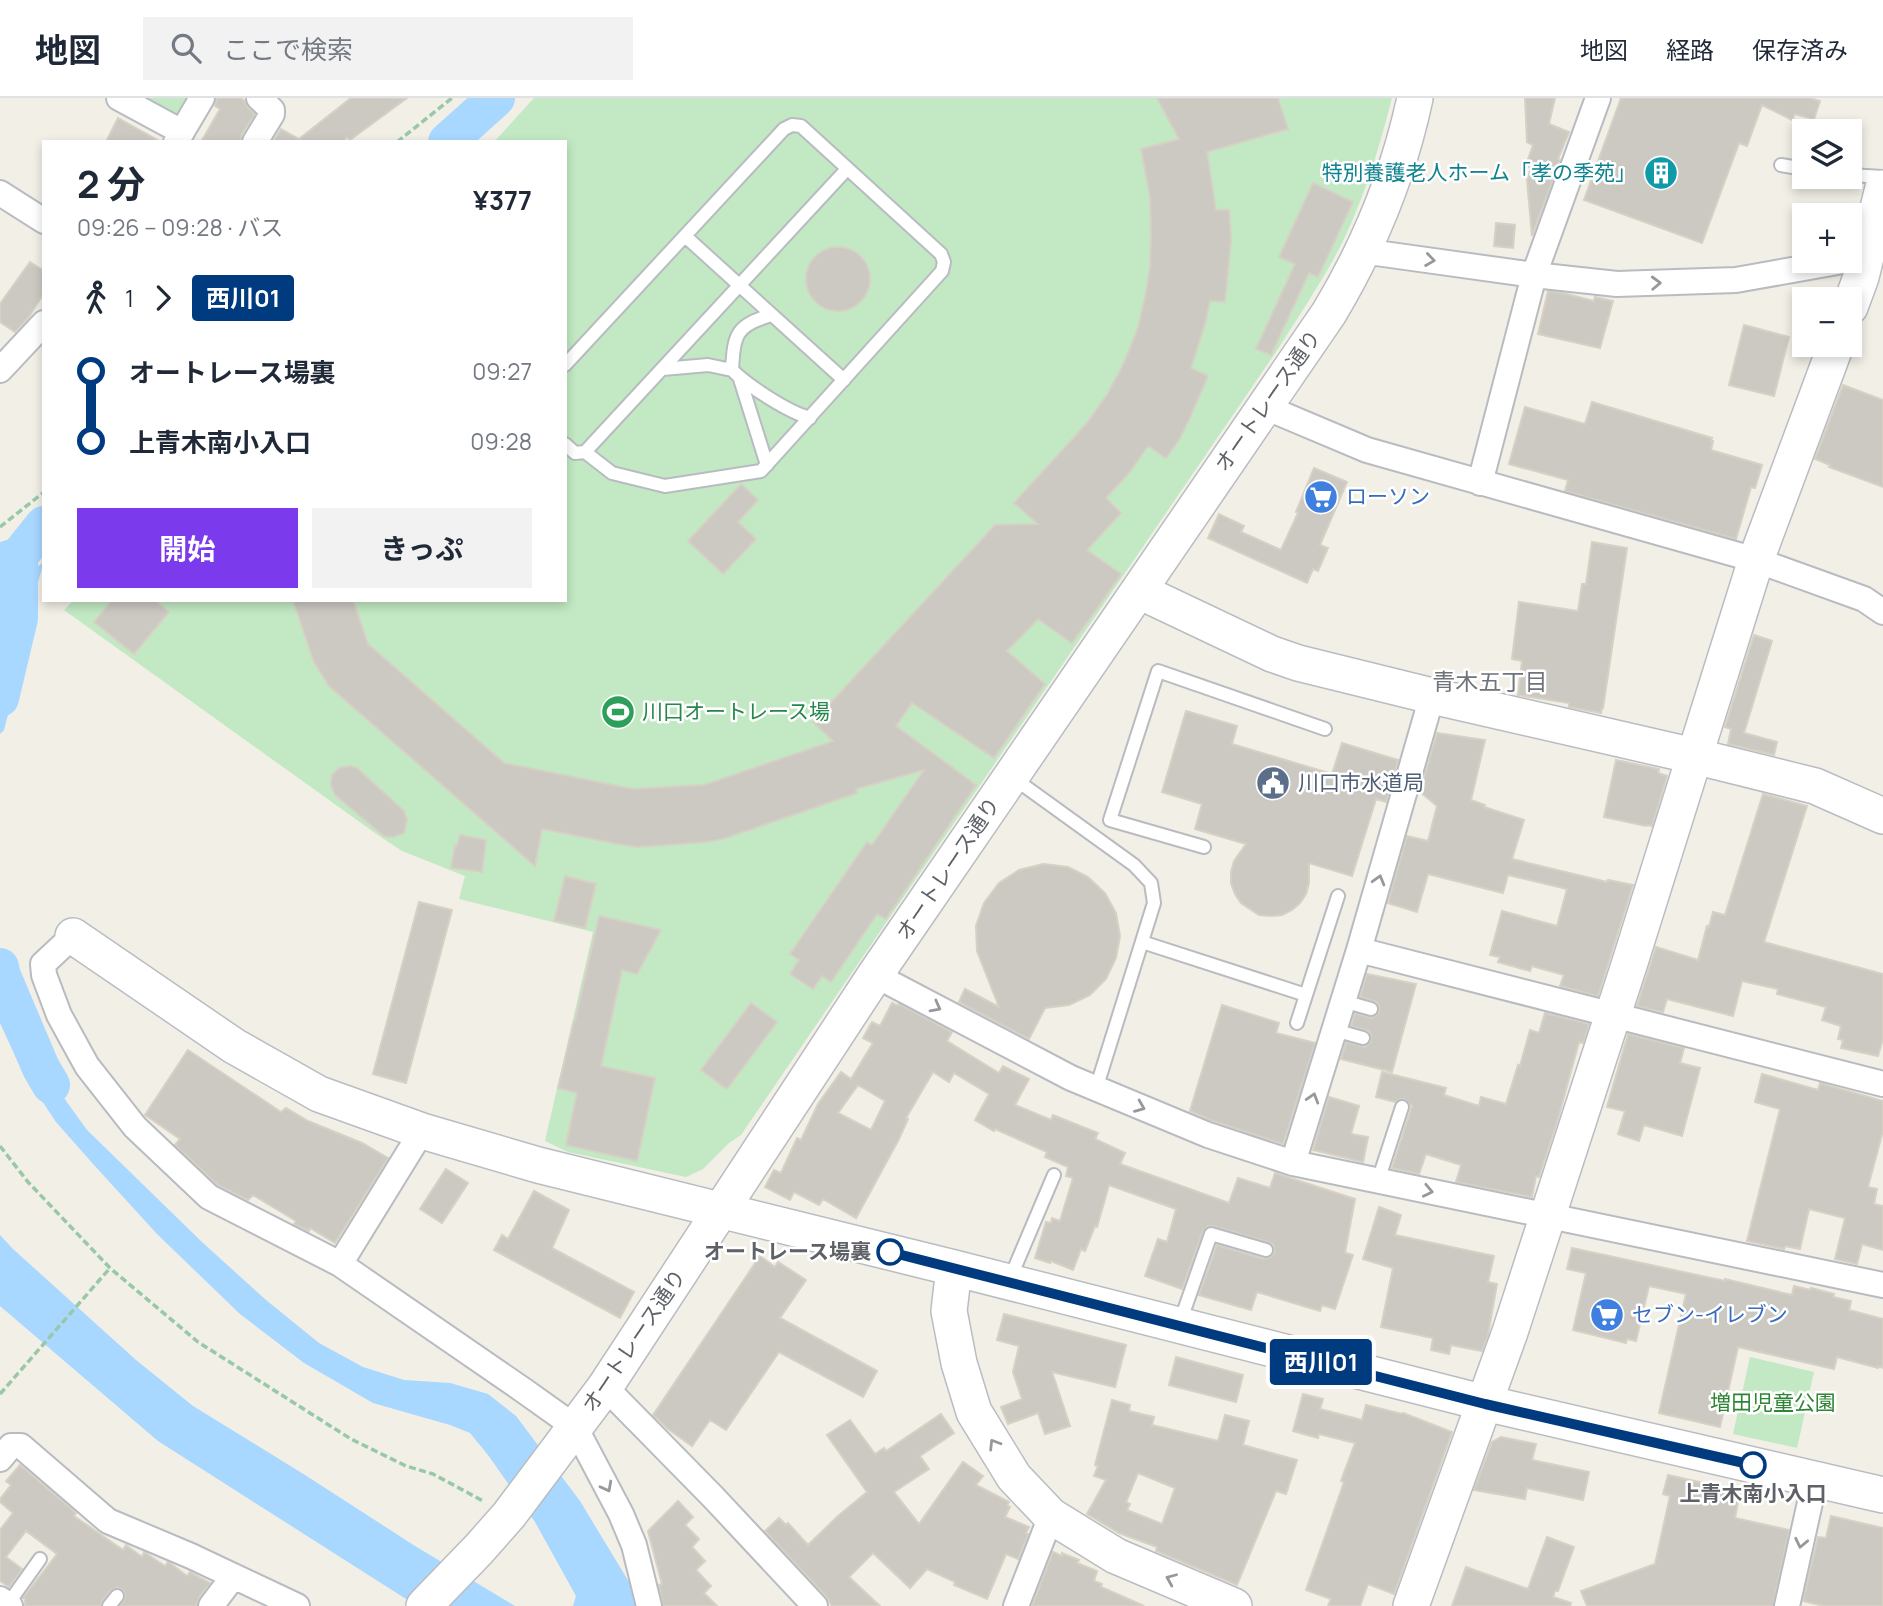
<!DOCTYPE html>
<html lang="ja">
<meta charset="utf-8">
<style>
:root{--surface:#fff;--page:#f2f2f3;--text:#1f2937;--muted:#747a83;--line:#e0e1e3;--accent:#7c3aed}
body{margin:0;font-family:Manrope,"Noto Sans JP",sans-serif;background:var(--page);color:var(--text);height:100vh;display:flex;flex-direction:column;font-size:26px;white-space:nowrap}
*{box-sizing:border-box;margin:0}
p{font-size:23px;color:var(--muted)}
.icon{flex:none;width:38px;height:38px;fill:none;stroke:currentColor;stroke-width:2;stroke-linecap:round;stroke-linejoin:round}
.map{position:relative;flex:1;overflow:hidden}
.sheet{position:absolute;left:42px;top:42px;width:525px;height:462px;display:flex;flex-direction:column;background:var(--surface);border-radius:0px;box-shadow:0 4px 10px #0003}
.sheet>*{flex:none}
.badge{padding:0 14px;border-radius:5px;font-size:24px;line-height:46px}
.fabs{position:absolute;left:1792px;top:21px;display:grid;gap:14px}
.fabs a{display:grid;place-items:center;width:70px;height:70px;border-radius:0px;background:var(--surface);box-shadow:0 4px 10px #0003;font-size:35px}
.map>.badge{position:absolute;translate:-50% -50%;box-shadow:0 0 0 4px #fff}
.legs{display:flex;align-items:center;gap:10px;height:77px;padding:0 35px;font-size:23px}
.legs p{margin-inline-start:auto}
.head{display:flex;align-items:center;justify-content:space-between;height:119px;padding:0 35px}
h1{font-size:38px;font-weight:700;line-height:52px}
.button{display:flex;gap:14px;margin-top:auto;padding:14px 35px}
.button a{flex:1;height:80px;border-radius:0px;background:var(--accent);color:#fff;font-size:28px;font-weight:700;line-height:80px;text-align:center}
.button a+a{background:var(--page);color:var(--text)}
ul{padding:0 35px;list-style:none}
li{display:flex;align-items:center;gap:24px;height:70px;font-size:26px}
li i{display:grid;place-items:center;width:10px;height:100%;margin:0 9px;background:currentColor}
li i::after{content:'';width:18px;height:18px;margin:-9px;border:5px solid;border-radius:50%;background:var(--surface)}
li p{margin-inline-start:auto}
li:first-child i{background:linear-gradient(#0000 50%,currentColor 0)}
li:last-child i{background:linear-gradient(currentColor 50%,#0000 0)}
header{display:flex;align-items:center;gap:42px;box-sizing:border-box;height:98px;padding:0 35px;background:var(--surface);border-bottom:2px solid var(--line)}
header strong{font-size:33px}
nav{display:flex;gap:38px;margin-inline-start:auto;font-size:24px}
.search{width:490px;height:63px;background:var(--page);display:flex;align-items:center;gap:18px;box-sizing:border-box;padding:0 24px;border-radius:0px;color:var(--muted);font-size:26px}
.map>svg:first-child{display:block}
.green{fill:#c2e9c3}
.water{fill:#a8d7ff}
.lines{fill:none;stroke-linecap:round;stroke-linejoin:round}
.river{stroke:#a8d7ff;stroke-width:38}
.building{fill:#ccc9c3;stroke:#d6d1c4;stroke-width:2;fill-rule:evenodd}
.lane-casing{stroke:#b8bcc0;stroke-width:16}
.street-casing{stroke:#b8bcc0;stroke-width:28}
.secondary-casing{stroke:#b9bdc2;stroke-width:38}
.path{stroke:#99c8a8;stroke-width:3.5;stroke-dasharray:7 3.5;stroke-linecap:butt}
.lane{stroke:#fff;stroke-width:12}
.street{stroke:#fff;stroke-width:24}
.secondary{stroke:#fff;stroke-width:35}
.oneway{stroke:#96999c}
.line-1-casing{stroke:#fff;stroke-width:16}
.line-1{stroke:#003b80;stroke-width:10}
.stop-1-dot{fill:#fff;stroke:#003b80;stroke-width:3.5}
.labels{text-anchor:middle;stroke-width:5;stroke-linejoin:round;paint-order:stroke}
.culture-label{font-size:21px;fill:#0d838f;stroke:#fff;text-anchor:end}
.street-label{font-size:21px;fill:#5e6267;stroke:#fff}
.shop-label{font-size:21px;fill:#366cbe;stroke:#fff;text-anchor:start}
.leisure-label{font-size:21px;fill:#27864d;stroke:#fff;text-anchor:start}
.service-label{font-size:21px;fill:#4e5e75;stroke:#fff;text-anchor:start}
.stop-label{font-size:21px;font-weight:bold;fill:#5e6267;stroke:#fff;text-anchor:end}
.park-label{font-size:21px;fill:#308436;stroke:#fff}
.neighbourhood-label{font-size:23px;fill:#6e7479;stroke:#fff}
</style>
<header>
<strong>地図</strong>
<div class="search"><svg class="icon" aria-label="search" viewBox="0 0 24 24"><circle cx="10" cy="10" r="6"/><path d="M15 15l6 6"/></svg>ここで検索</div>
<nav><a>地図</a><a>経路</a><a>保存済み</a></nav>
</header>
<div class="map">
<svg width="1883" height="1508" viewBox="0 0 1883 1508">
<rect width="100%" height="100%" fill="#f1efe6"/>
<path class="green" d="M136 0H191L181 16 172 19Z
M534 0H1392C1380 47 1366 94 1345 139 1326 178 1301 214 1278 251L741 1037 729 1045 703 1071 686 1079 568 1054 545 1043 593 834 459 801 465 778 402 753 375 735 64 512 74 502H565V44H494Z
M1750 1259 1814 1274 1797 1350 1733 1336Z"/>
<path class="water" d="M44 463 30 513 23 558 4 632 0 636V554L3 501Z
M0 863 19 925 51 982 87 1032 203 1145 266 1202 319 1245 363 1269 404 1282 450 1285 488 1296 516 1318 580 1403 629 1484 635 1508H573L576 1498 535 1424 488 1357 470 1335 450 1327 373 1305 304 1265 240 1216 157 1136 94 1067 56 1024 22 973 0 925Z
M0 1137 13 1151 136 1262 193 1308 305 1377 415 1448 515 1508H417L158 1343 0 1208Z"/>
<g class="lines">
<path class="river" d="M447 44 496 0
M0 464 19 458 44 427
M0 600 19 520V458
M0 869 2 878 41 970 51 987"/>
</g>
<path class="building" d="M217 0H240L245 3 248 10 255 16 242 36 240 44H201L220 11 215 8Z
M351 0H407L350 42 347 39 342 44H273L281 31 299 41Z
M1157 0H1278L1288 31 1207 54 1216 112H1229L1231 142 1225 204 1210 203 1205 226 1191 270 1208 278 1189 322 1179 342 1166 360 1148 348 1129 375 1106 400 1121 415 1087 452 1121 476 1096 512 1072 545 1038 521 1007 553 1045 586 994 660 912 605 896 628 976 687 886 821 877 816 831 884 822 878 813 891 790 876 799 862 790 856 867 744 872 747 924 672 856 691 857 695 723 741 706 744 638 749 623 747 542 731 535 768 329 588 314 564 293 502H353L368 546 504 665 633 691 704 687 833 643 813 624 995 427 1038 426 1014 405 1087 325 1108 295 1122 269 1137 233 1145 200 1150 169 1151 136 1150 99 1141 51 1179 41Z
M1525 0H1555L1549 26 1569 34 1558 61 1560 62 1532 138 1527 82 1531 70 1529 69 1530 65 1527 64 1533 47 1527 44Z
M1621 0H1809L1820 3 1814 21 1795 16 1792 22 1762 7 1747 48 1739 45 1702 145 1584 102Z
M118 20 161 44H106Z
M1313 85 1353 104 1318 179 1309 175 1271 257 1256 251 1295 166 1279 159Z
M1496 125 1515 127 1513 150 1494 148Z
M806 181a32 32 0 1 1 64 0a32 32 0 1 1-64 0Z
M30 164 44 173V195L29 219 15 234 0 224V206Z
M1548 193 1563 195 1594 203 1595 199 1613 203 1600 250 1538 236Z
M1744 227 1789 239 1774 298 1729 287Z
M1843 287 1883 302V389L1829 369 1830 367 1815 361Z
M1592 304 1712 340 1711 343H1713L1711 352 1762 367 1755 390 1751 389 1736 441 1565 393 1568 382 1509 366 1525 309 1585 326Z
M1314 370 1347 384 1320 447 1328 450 1318 473 1313 471 1307 485 1208 440 1219 416 1244 428 1241 434 1281 452 1298 415 1296 414Z
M741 386 758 402 738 424 756 441 723 476 688 443Z
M1592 444 1627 450 1603 610H1602L1601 615 1569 609V605L1518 597 1522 563 1512 561 1519 504 1578 513 1582 486H1586Z
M112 502H155L169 514 134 556 94 524Z
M1754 537 1772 543 1744 635 1777 644 1774 657 1728 646 1731 631 1725 629Z
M1186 613 1237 628 1232 646 1332 676 1342 645 1398 662 1386 704 1376 701 1352 778 1309 765V785L1306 796 1300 805 1292 812 1282 817 1271 818 1259 817 1241 805 1235 796 1231 785V774L1234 763 1246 746 1195 731 1202 706 1162 694Z
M1437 635 1485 642 1471 702 1485 707 1484 709 1524 722 1512 761 1607 784 1608 782 1633 787 1598 898 1560 888 1564 877 1532 868 1530 873 1498 864 1500 859 1490 857 1502 813 1557 828 1567 791 1508 777 1503 795 1428 776 1417 814 1388 805 1407 738 1428 743 1437 708 1420 694Z
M1616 662 1659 671 1658 675 1667 678 1652 728 1647 727 1646 728 1604 719Z
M350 668 357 670 404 713 407 722 404 735 393 739 384 738 335 697 331 687 332 677 339 670Z
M1763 696 1807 708 1764 844 1883 876V941L1878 958 1841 950 1843 942 1838 941 1841 928 1822 922 1826 909 1777 896 1778 891 1742 883 1733 918 1667 901 1663 914 1637 908 1656 849 1698 862 1707 828 1709 829 1713 814 1725 817Z
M460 737 486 742 482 774 451 770 455 747 457 748Z
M1043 766 1068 769 1088 779 1105 795 1116 815 1120 838 1116 860 1106 881 1090 897 1069 907 1045 910 1029 941 959 904 965 891 999 909 977 853 976 828 984 805 999 785 1019 772Z
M565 778 596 786 585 830 554 823Z
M419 804 452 812 406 985 373 976Z
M599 818 661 832 637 876 622 872 601 968 655 980 637 1063 566 1047 577 995 558 990 574 923H575Z
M1367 876 1416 886 1392 974 1341 961 1346 944 1365 949 1371 943V937L1369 933 1351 928 1355 915 1372 920 1379 914V908L1377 904 1360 899Z
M751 905 777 924 727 991 701 972Z
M892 905 898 908 899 906 952 934 947 943 999 975 1003 968 1029 981 1015 1007 1051 1022 1053 1017 1098 1035 1095 1041 1125 1055 1120 1066 1229 1105 1238 1080 1270 1090 1275 1075 1355 1101 1345 1155 1353 1157 1335 1211 1322 1207 1320 1213 1257 1194 1251 1212 1199 1197 1217 1147 1264 1161 1271 1159 1275 1154 1273 1146 1268 1144 1213 1128H1208L1203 1133 1182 1191 1145 1178 1158 1141 1167 1144 1176 1111 1109 1087 1097 1129 1095 1128 1085 1153 1081 1151 1073 1172 1051 1163 1050 1165 1035 1160 1046 1124 1051 1125 1052 1120 1060 1123 1073 1080 1066 1078 1068 1069 1045 1059 1047 1054 995 1031 994 1033 975 1022 989 996 954 975 949 984 933 974 906 1020 908 1021 899 1041 856 1120 823 1101 819 1107 794 1094 790 1102 765 1089 774 1072 781 1075 797 1040 801 1042 818 1006 841 974 851 981 873 945 863 940 872 924 880 928ZM858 987 885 1003 871 1032 838 1015Z
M1222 907 1279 925 1276 935 1315 945 1283 1046 1213 1023 1190 1013Z
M1545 915 1589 926 1583 945 1579 944 1558 1021 1539 1079 1536 1078 1532 1099 1456 1084 1461 1067 1426 1056 1419 1076 1392 1070 1412 1008 1404 1001H1400L1395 1004 1376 999 1382 974 1446 990 1444 997 1479 1008 1481 999 1506 1006 1518 967 1520 968 1530 932 1539 935Z
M1628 936 1684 950 1680 965 1700 970 1682 1038 1644 1027 1639 1043 1618 1036 1625 1013 1607 1009Z
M188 952 281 1014 286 1010 308 1023 362 1045 388 1060 335 1145 310 1130 309 1133 294 1126 296 1123 253 1097 248 1102 218 1087 175 1047 180 1041 145 1017Z
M1762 976 1818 992 1820 985 1883 1003V1033L1868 1089 1877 1091 1874 1106 1883 1108V1152L1862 1146 1857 1166 1835 1161 1845 1120 1809 1111 1800 1151 1785 1148 1784 1151 1747 1143 1780 1011 1755 1004Z
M1329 999 1359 1008 1351 1036 1368 1039 1363 1064 1313 1052Z
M446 1071 468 1085 442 1125 420 1111Z
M534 1093 569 1112 552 1150 634 1194 620 1220 494 1152 502 1137 508 1141Z
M1379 1109 1401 1117 1395 1137 1494 1158 1488 1184 1497 1186 1488 1237 1482 1253 1451 1247 1449 1256 1431 1252 1433 1240 1381 1229 1393 1170 1363 1161Z
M1572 1150 1725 1183V1181L1792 1197 1794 1188 1810 1192 1811 1190 1834 1196 1833 1199 1851 1203 1849 1212 1883 1221V1270L1878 1268V1270L1837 1259 1834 1271 1738 1249 1720 1329 1659 1315 1686 1196 1649 1188 1636 1243 1627 1241 1626 1245 1573 1232 1586 1175 1567 1171Z
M760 1158 775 1169 778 1164 806 1182 780 1220 877 1273 863 1299 779 1254 726 1332 710 1322 692 1348 668 1331 653 1317Z
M1004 1216 1126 1247 1115 1289 1052 1274 1070 1328 1045 1336 1038 1315 1008 1326 1001 1309 1022 1301 1013 1274 1019 1248 997 1242Z
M1176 1259 1243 1277 1236 1304 1169 1287Z
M1303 1296 1323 1301 1320 1311 1362 1322 1366 1307 1402 1316 1403 1315 1452 1334 1394 1496 1368 1486 1360 1508H1328L1331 1501 1306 1492 1328 1430 1344 1384 1341 1383 1355 1345 1319 1336 1318 1340 1293 1333Z
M1112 1302 1130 1307 1129 1313 1154 1319 1152 1327 1218 1343 1225 1317 1249 1323 1243 1347 1297 1362 1286 1396 1276 1393 1237 1487 1156 1453 1157 1449 1119 1435 1087 1416 1106 1382 1094 1378 1098 1368 1095 1367ZM1138 1375 1175 1390 1162 1426 1127 1412 1130 1406 1126 1404Z
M941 1316 954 1335 920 1358 929 1371 894 1394 919 1426 963 1364 983 1378 976 1387 1009 1404 1007 1408 1010 1409 1005 1419 1029 1429 1026 1435 1028 1436 1018 1461 1006 1456 987 1501 954 1487 955 1484 927 1471 910 1490 873 1455 849 1479 880 1508H832L826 1498 765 1433 779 1420 786 1427 788 1425 808 1447 838 1418 867 1394 827 1337 850 1322 875 1356 884 1350 886 1353Z
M1501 1339 1536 1346 1532 1362 1589 1374 1583 1402 1527 1390 1525 1401 1474 1392 1492 1344Z
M20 1367 76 1415 74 1418 123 1452 126 1447 142 1459 144 1454 165 1468 168 1464 170 1465 187 1478 190 1474 210 1485 199 1499 196 1508H120L125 1500V1495L122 1491 118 1489 110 1493 102 1503 100 1508H25V1501L23 1500 57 1456 26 1433 6 1459 22 1471 9 1489 0 1483V1432L13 1415 0 1404V1401L11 1387 6 1383Z
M1668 1377 1740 1393 1735 1420 1789 1432 1773 1508H1587L1581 1493 1655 1466 1670 1398 1663 1396Z
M678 1403 693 1419 685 1427 699 1441 692 1449 705 1463 696 1472 711 1488 704 1495 717 1508H663L659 1487 662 1486 648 1433Z
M1831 1418 1883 1430V1508H1824L1803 1503 1818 1439 1826 1440Z
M1547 1439 1574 1449 1558 1493H1555L1553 1499 1571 1505 1570 1508H1452L1466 1469 1528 1491Z
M1053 1454 1062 1458V1455L1079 1462 1077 1465 1097 1473 1094 1483 1102 1486 1101 1489 1144 1508H1032Z"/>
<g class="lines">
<g class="lane-casing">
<path id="lane" d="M1781 67 1804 71
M1850 77 1883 79
M685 138 844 282
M772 217C736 227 734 236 732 272 748 288 788 314 810 320
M565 267 784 31 792 27 801 28 941 156 944 164 942 173 761 373 665 388 612 375 585 354 575 355 565 346
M663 271 708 267 732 272
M740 281 767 367
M585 354 847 71
M1012 679 1134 767 1151 785 1154 805 1096 991
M1204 749 1110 722 1158 573 1325 631
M1142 844 1306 897
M1343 903 1371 911
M1297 925 1338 798
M1334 932 1363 940
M1378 1083 1402 1009
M1009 1183 1054 1077
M1179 1227 1211 1136 1266 1152
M8 1506 40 1461
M109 1508 117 1498"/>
</g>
<g class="street-casing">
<path id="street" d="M119 0 182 34
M176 44 202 0
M255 44 272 16V12L259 0
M0 95 44 123
M1362 153 1534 177 1617 186 1736 182 1843 163
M0 272 44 225
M1265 309 1367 352 1756 462 1864 501 1883 514
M1480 385 1534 177 1598 0
M73 838 43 866 44 877 59 917 87 968 135 1029 209 1099 340 1166 523 1292 575 1329 621 1416 634 1447 649 1508
M1359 852 1883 986
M875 877 1071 980 1208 1037 1293 1065 1883 1187
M1293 1065 1359 852 1432 598
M340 1166 422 1033
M605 1289 714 1400 815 1508
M0 1361 11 1348H21L108 1423 191 1458 297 1508
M0 1501 10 1508
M211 1508 233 1479
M1016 1508 1051 1418
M1787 1508 1815 1382"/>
</g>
<g class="secondary-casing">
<path id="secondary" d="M1850 209 1861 179 1883 90
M1139 493 1272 556 1298 565 1432 598 1694 658 1815 688 1883 718
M73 838 234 948 319 996 422 1033 538 1067 954 1170 1485 1305 1883 1397
M954 1170 949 1213 959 1265 974 1314 1014 1379 1051 1418 1116 1458 1234 1508
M424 1508 479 1451 509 1417 605 1289 875 877 1329 215C1368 150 1399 75 1415 0
M1411 1508 1510 1234 1631 861 1756 462 1836 247"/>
</g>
<path class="path" d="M397 44 452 0
M0 429 44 394
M0 1048 28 1084 110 1170 198 1244 351 1341 406 1368 433 1376 483 1403
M0 1296 110 1170"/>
<use href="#lane" class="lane"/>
<use href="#street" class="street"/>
<use href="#secondary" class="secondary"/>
</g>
<defs><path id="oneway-chevron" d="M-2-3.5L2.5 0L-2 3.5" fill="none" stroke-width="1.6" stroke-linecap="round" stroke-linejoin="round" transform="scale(1.75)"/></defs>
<g class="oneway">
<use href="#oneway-chevron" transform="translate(1430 162) rotate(8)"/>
<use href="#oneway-chevron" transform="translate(1656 185) rotate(-2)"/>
<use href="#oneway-chevron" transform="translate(1379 782) rotate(-74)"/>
<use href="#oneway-chevron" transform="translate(936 909) rotate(28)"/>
<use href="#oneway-chevron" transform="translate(1313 1000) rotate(-73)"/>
<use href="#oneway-chevron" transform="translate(1140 1009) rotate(22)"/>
<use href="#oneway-chevron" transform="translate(1428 1093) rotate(12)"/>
<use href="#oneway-chevron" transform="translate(994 1346) rotate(-122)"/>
<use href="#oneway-chevron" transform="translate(607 1389) rotate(62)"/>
<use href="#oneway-chevron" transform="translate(1801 1445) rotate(102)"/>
<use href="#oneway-chevron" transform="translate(1171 1481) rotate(-157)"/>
</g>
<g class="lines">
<g class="line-1-casing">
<path id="line-1" d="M890 1154 1485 1306 1753 1367"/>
</g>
<use href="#line-1" class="line-1"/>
</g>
<defs>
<g id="building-disc" transform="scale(1.75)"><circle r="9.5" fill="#0f9aa8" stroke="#fff"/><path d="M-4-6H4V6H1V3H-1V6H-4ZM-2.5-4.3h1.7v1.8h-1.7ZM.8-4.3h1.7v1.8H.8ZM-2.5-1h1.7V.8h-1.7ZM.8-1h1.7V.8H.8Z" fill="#fff"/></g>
<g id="supermarket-disc" transform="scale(1.75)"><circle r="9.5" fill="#3f7fe0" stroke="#fff"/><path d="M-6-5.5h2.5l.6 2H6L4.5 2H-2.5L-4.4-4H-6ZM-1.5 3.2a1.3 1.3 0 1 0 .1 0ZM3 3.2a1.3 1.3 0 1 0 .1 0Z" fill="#fff"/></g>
<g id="stadium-disc" transform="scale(1.75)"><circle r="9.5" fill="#2e9e5b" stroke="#fff"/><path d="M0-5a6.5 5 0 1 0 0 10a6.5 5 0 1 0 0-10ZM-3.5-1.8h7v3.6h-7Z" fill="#fff"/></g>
<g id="civic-disc" transform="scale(1.75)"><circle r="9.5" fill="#5c6f8a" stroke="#fff"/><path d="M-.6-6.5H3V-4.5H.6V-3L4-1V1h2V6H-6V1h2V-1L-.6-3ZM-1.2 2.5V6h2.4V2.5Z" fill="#fff"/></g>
</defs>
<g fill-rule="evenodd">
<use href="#building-disc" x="1661" y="75"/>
<use href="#supermarket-disc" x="1321" y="399"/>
<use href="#stadium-disc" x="618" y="614"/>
<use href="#civic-disc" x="1273" y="685"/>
<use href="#supermarket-disc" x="1607" y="1217"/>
</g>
<g class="stop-1-dot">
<circle cx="890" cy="1154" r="12"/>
<circle cx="1753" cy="1367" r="12"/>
</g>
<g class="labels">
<g class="culture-label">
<text x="1636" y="82">特別養護老人ホーム「孝の季苑」</text>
</g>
<g class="street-label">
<text transform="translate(1268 303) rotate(-55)" y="7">オートレース通り</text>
<text transform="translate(948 771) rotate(-56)" y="7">オートレース通り</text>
<text transform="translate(634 1243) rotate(-56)" y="7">オートレース通り</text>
</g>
<g class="shop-label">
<text x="1346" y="406">ローソン</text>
<text x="1632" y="1224">セブン-イレブン</text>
</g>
<g class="leisure-label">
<text x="642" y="621">川口オートレース場</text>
</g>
<g class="service-label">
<text x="1298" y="692">川口市水道局</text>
</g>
<g class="stop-label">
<text x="871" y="1161">オートレース場裏</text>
<text x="1753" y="1403" text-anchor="middle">上青木南小入口</text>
</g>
<g class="park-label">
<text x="1773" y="1312">増田児童公園</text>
</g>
<g class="neighbourhood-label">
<text x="1490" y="592">青木五丁目</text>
</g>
</g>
</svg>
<div class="fabs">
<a><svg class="icon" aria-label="layers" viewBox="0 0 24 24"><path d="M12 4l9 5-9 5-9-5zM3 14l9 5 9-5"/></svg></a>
<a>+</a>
<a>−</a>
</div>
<b class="badge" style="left:1321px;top:1264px;background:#003b80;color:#fff">西川01</b>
<section class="sheet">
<div class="head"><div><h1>2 分</h1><p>09:26 – 09:28 · バス</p></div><b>¥377</b></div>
<div class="legs"><svg class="icon" aria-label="walk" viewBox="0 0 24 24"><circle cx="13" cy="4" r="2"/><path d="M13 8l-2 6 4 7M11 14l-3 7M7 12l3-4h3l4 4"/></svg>1<svg class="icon" aria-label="forward" viewBox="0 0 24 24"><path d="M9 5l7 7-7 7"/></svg><b class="badge" style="background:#003b80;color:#fff">西川01</b></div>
<ul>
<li><i style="color:#003b80"></i><b>オートレース場裏</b><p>09:27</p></li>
<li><i style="color:#003b80"></i><b>上青木南小入口</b><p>09:28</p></li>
</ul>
<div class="button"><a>開始</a><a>きっぷ</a></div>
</section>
</div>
